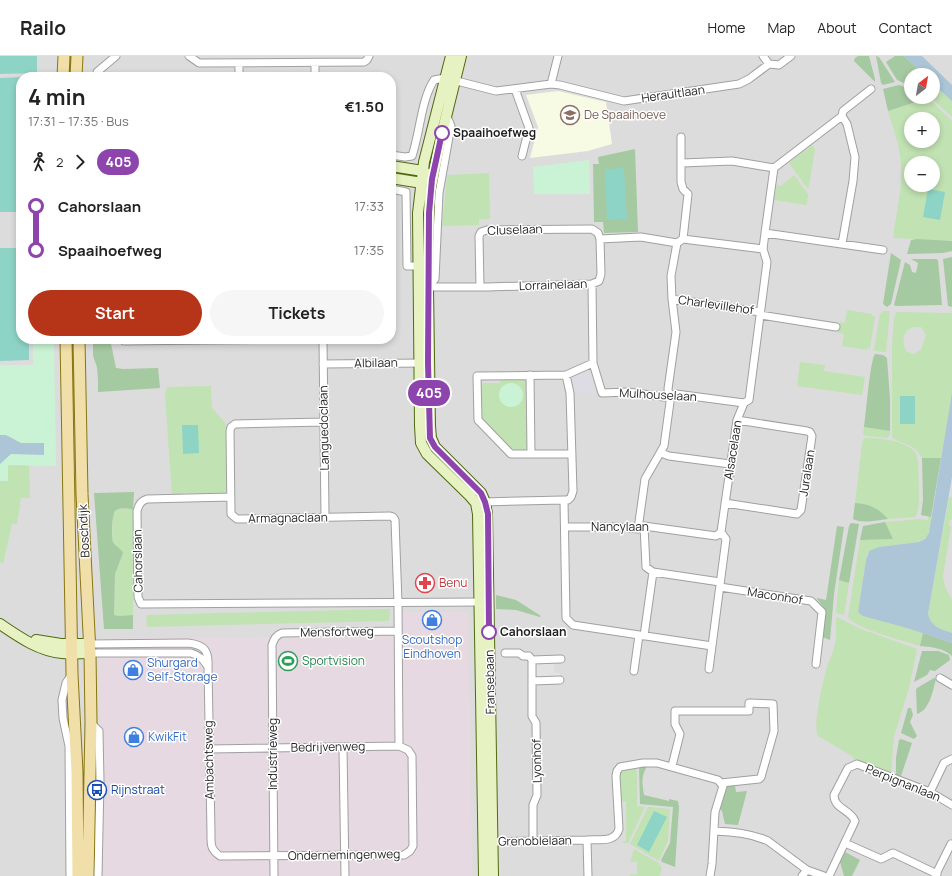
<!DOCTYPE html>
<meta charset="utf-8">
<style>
:root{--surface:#fff;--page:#f6f6f6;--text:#222;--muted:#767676;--line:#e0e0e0;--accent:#b63518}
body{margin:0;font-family:Manrope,sans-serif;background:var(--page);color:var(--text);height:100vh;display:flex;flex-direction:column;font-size:15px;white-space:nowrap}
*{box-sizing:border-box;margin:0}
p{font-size:13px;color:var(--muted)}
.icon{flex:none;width:22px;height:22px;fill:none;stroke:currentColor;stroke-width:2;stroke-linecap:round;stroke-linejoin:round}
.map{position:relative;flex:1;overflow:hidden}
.sheet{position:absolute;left:16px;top:16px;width:380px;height:272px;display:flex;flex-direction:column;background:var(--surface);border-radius:16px;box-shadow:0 2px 6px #0003}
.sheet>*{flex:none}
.badge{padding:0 8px;border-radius:13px;font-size:14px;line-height:26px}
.needle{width:26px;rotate:31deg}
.fabs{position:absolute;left:904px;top:12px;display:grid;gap:8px}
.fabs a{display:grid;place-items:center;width:36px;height:36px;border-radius:50%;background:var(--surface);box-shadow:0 2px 6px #0003;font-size:20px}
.map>.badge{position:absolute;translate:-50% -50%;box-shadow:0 0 0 2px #fff}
.legs{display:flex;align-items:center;gap:6px;height:44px;padding:0 12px;font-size:13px}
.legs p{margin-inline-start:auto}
.overview{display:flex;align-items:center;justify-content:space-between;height:68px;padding:0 12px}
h1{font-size:22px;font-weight:700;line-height:30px}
.cta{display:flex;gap:8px;margin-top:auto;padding:8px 12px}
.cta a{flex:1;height:46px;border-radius:24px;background:var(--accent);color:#fff;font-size:16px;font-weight:700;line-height:46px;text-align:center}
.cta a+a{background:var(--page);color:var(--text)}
ul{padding:0 12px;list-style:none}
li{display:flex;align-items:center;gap:14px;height:44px;font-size:15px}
li i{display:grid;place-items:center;width:6px;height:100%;margin:0 5px;background:currentColor}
li i::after{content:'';width:10px;height:10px;margin:-5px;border:3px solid;border-radius:50%;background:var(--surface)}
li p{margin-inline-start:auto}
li:first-child i{background:linear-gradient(#0000 50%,currentColor 0)}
li:last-child i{background:linear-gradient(currentColor 50%,#0000 0)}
header{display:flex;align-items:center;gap:24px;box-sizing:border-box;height:56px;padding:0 20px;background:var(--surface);border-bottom:1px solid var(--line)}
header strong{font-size:19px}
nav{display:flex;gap:22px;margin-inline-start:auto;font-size:14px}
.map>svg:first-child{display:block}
.residential{fill:#dddcdc;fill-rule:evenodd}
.industrial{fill:#e7d9e2}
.education{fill:#f7fbe3}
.grass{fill:#c1e2b3;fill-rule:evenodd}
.forest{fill:#a5c9a0}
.park{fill:#c9f3d4}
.pitch{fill:#8ed4c6}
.parking{fill:#e3e3e3}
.plaza{fill:#dddbe4}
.water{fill:#acc5d7}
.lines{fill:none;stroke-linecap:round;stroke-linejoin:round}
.street-casing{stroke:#a0a0a0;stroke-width:9}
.secondary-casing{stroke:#506a12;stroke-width:12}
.primary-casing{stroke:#887612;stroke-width:13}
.street{stroke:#fff;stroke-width:7}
.secondary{stroke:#e6f2c1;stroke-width:10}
.primary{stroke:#f1dfa9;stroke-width:11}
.line-1-casing{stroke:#fff;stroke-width:9}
.line-1{stroke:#8e44ad;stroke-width:6}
.stop-1-dot{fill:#fff;stroke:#8e44ad;stroke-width:2}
.labels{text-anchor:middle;stroke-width:3;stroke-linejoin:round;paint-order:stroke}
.street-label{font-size:12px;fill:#1f1f1f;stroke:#fff}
.education-label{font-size:12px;fill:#785e54;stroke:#fff;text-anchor:start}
.stop-label{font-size:12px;font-weight:bold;fill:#1f1f1f;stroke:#fff;text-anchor:start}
.health-label{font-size:12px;fill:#be3a42;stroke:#fff;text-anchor:start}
.shop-label{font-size:12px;fill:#366cbe;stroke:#fff;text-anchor:start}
.leisure-label{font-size:12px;fill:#27864d;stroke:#fff;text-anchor:start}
.transit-label{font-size:12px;fill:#164399;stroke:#fff;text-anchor:start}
</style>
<header>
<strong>Railo</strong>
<nav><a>Home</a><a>Map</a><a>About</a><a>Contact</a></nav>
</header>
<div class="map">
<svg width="952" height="820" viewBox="0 0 952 820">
<rect width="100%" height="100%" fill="#efede6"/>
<path class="residential" d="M0 0H952V820H0ZM911 19H933V41H911ZM21 21H391V283H21ZM911 63H933V85H911ZM911 107H933V129H911Z"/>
<path class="industrial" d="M395 556H468L472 820H101L99 583 395 579Z"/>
<path class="education" d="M558 35 606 46 612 88 588 95 530 102 538 71 526 39Z"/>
<path class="grass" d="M938 32 952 45V61L930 41H933V36Z
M928 42 952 65V185L893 182C896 159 902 136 901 113 901 94 894 74 888 55ZM911 63H933V85H911ZM911 107H933V129H911Z
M812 89 815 93 809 131 807 132 789 107Z
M489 117 490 163H479V169L442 170 447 119Z
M794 119 808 138 807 149 774 144 777 129 781 130Z
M847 254 872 258V260H875L870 293 867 292V294L842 290 844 278 838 277 840 266 845 267Z
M883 255H890L886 296 875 295 874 293 880 258Z
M898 256 952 257V336L941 402H922C913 385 902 390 892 381V288L894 261 896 257ZM914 271H921L926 279 921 294 913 298 906 295C902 285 902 274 914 271Z
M800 306 825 309 824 315 865 321 862 339 797 330Z
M500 323H526L528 395C506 396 496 379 481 365V327H500Z
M211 330 212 352 226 368 227 373 228 434 222 439H220L217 437H184V440H172L165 339 167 331Z
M864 371 890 375V379L887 382 866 380 863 378Z
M864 382C879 382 905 384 915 396 920 403 918 425 919 433 919 441 920 454 915 461L888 463C878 452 869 448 855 447L862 388Z
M8 409H29L30 442H21L17 468H12L3 508 0 506V425H8Z
M949 441H952V464L950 463 949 469 951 471 943 520 945 531 952 544V577C941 573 931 571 928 558Z
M119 453H133V559L118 560 114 559 115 518 123 497 113 486 112 482 113 459 115 455Z
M928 461H931C931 473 930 481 919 486L879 491 867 497 858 556 923 577 920 590C907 586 853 572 848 561L860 484 893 483 885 466 919 463 928 464Z
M839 524 849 527 844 559 836 557Z
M390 553 389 565 147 571 146 559Z
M837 561 861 573 917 593 909 632 894 681 891 717 854 704 852 700 818 680C812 670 824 620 828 608 831 601 834 594 835 587 837 579 836 570 836 562Z
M634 712 636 713 637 717V750L645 751 628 787H623V785H626V745L620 746V717L622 715Z
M648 751 670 753 668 785 659 805 630 788Z
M634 793 660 808 662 813 659 820H630V819L637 818V806H630Z"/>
<path class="forest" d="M858 0H869L875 23V26L854 5 855 2Z
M876 0 879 1 895 26 883 29 881 27Z
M895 0H904L924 19H911V30L897 24 886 6Z
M899 29 911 33V41H926L928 42 888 55 883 33Z
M635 93 638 176 604 177 603 166H594L593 108H599L598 101Z
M917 183 952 185V195L943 197 907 198 911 184Z
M891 197 901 204 891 248 887 251 883 248Z
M952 201V251L948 250 943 203Z
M911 203H936L938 204 942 249 896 250 894 249 905 206 910 209 912 216 916 217 918 207Z
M93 283H110L116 312 123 313 158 312 160 332 98 336V324L97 311 93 300Z
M875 298 883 299 887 302 890 343V375L864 371C866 359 870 304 875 298Z
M922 402H941L931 461 921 459 923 444Z
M134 436 133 453C129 453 119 451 115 455 112 458 111 482 113 486 116 491 121 492 123 497L115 518 114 559 118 560 133 559V573H104L94 437Z
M855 447C870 448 878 452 888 463 877 464 863 468 853 463Z
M885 466 893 483 860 484 863 470Z
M851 467 859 468 849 527 839 524 849 470Z
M837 470 844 471 834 538 830 584 822 581 825 553 817 543V542L826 544Z
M496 539 516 544 541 560 540 561 516 554 496 553Z
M923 577 952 587V600C943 592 932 591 920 590Z
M922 595H938L949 599 950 604 935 615 930 614 927 619 914 626Z
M934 622 936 623C933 634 930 654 917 658L916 634 917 632Z
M908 652H911L913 659 910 666 917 680 914 683 901 677Z
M901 683 912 687 901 720 896 719V702L899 684Z
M648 709C641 719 642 727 644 739L669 745V743L678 745 679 751 675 811 662 806 661 804 670 787 673 751 640 748 639 711Z
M725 729H735L736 736 747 735 738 769 725 768 722 755 720 753Z
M845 796 860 804 852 820H844L840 806Z"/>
<path class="park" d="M589 104 590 138H534L533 111Z
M33 283H54L56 410 8 409V425H0V309H33Z
M499 339a12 12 0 1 1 24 0a12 12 0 1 1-24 0Z"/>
<path class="pitch" d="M0 0H37V17L0 18Z
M21 21V156H0V22Z
M624 112 627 163 607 164 605 113Z
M928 133 945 136 940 164 923 161Z
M0 192H21V283H29V304L0 305Z
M900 340H915V368H900Z
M182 369H198L199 397 183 398Z
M654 755 667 761 649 796 637 789Z"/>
<path class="parking" d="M554 603V617H560V624L532 625V604Z"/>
<path class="plaza" d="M589 316 595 337H574L570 323Z"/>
<path class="water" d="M904 0H922L952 29V45L933 28V19H924Z
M952 336V421L928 558C931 571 941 573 952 577V587L907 572 863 560 858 556 866 504 869 495 879 491 919 486 925 483 929 477Z
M0 379H6L21 387H44V399L11 398 0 408Z"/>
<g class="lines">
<g class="street-casing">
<path id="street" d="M189 0 199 7 364 6 367 4 369 0
M763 0 769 8
M97 21V16L116 0
M239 21V7
M315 21V7
M551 28 558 0
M515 33 529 72 522 100
M871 33 843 55 842 60 774 112 765 177 883 194
M842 60 847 68 855 101 853 125 842 188
M681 81V126L683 133 688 138 683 183
M391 99 405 101 412 100C420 77 421 44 434 24L445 22 496 35 551 28 560 29 624 45 739 28 749 23 769 8 779 9 791 0
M682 107 732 105 774 112
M391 133 406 136 407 210H418
M592 228 593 307 602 337 628 336 664 341 676 338 744 347
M425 231H488L592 228 599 225 601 218 600 183 641 181 677 187 683 183 763 193
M428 231 435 223 439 137 451 70 446 58
M480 231 479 180 481 176 487 174 592 173 598 177 600 183
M672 243 760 256
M760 259 836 271
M121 283 124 285 292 283
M323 283 325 461
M323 308 423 307
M530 319 531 398
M324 366 235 368 231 371 230 375 231 458 237 463 390 460 393 461 395 464 398 547 399 690
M661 397 669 400 730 408
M572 398H511L478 364 477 320 566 319 593 307
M231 441 147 443C141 445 139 448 137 455L138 541 141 548 484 546
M564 444H568L571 441 573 435 570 337 566 319
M482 446 564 444 566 562 573 569 712 590 726 483 721 476 737 364 744 347 749 344 767 206 763 193 765 177
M725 447 797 458 801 454 812 380 810 376 807 375 737 364
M644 470 646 511 653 516 720 526
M565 471H619L638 473 644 470 716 480 721 476
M638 473 645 423 664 390 670 346 668 333 676 276 672 243 671 220 677 187
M720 531 811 545 822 556 816 608
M644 580 653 516
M90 588 188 587C205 589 209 595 208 611L211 777C211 788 210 793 220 800L404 799 410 795 413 790 412 700 408 694 399 690 209 693
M90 597H191C200 600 203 603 208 611
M505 597H519L523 600H529L532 604 561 603
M532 604V660L536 667 537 739 533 749V785
M709 613 712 590
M634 615 639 579
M940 622 952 629
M532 625 560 624
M91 667 99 675 100 725 98 820
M343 692 345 820
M672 710 680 678 675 668V655H749V647L773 648 774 675 761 721 759 723 721 727
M930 736 944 707 952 703
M714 775C733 776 750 777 768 785L807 814
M489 786 587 784
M845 787 881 803 893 797 937 818
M70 820 69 690 63 662 62 644 66 627 72 618
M274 820 272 589C274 583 276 579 282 577L397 575
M588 820 587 784C599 783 615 787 619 773L616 720 617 715 620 711 643 707H657L718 724 723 730 715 756 712 808 710 820
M802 820 807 814 824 820
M829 820 855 765C850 753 834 753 834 739L848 712 857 708 930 736 952 749
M935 820 951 788 952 789"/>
</g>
<g class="secondary-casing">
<path id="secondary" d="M451 0 424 106 418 157 420 370 421 387 427 398 470 440 476 447 478 458 484 820
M461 0 442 77 430 136 429 157 428 231 430 370 431 382 435 391 481 437 485 446 487 458 493 820
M391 110 423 115 428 119
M391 122 422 127 427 125
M0 568C19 581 39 595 62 597 71 598 81 597 90 597
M36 584 61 588H90"/>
</g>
<g class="primary-casing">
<path id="primary" d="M63 21 64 0
M76 21 77 0
M66 283 72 618 77 716 78 820
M79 283 82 438 90 597 91 667 88 820"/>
</g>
<use href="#street" class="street"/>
<use href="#secondary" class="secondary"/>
<use href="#primary" class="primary"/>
</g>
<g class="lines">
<g class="line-1-casing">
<path id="line-1" d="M442 77 432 123 429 157 428 307 430 382 435 391 481 437 485 446 488 458 489 576"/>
</g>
<use href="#line-1" class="line-1"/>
</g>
<defs>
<g id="school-ring" transform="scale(1)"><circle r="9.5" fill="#fff" stroke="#8d6e63" stroke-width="1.5"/><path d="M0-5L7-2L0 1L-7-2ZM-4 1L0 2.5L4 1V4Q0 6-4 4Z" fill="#8d6e63"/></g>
<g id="pharmacy-ring" transform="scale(1)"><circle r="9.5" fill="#fff" stroke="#e0444e" stroke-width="1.5"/><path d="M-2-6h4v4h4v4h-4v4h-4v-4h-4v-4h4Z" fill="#e0444e"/></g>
<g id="shop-ring" transform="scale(1)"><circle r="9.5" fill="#fff" stroke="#3f7fe0" stroke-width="1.5"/><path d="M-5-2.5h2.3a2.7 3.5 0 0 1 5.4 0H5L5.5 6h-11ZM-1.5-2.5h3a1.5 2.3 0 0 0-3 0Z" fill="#3f7fe0"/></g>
<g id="stadium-ring" transform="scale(1)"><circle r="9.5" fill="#fff" stroke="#2e9e5b" stroke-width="1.5"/><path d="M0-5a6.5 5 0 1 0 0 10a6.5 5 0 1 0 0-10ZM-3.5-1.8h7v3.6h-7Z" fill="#2e9e5b"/></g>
<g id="bus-ring" transform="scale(1)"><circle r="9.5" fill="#fff" stroke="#1a4fb4" stroke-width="1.5"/><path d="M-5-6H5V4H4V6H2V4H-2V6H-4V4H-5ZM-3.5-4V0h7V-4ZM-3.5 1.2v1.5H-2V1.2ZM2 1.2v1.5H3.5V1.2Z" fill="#1a4fb4"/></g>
</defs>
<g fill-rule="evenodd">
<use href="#school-ring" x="570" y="59"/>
<use href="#pharmacy-ring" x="425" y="527"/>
<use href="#shop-ring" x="432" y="564"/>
<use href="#stadium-ring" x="288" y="605"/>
<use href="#shop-ring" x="133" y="614"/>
<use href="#shop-ring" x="134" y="681"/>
<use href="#bus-ring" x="97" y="734"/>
</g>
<g class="stop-1-dot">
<circle cx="442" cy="77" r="7"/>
<circle cx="489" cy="576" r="7"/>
</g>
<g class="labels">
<g class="street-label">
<text transform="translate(673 38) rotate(-8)" y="4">Heraultlaan</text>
<text transform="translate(515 174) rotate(-2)" y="4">Cluselaan</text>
<text transform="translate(553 229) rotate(-2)" y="4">Lorrainelaan</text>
<text transform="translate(716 249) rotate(8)" y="4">Charlevillehof</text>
<text transform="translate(376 307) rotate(-1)" y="4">Albilaan</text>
<text transform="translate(658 339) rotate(3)" y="4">Mulhouselaan</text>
<text transform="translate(324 372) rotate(-91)" y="4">Languedoclaan</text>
<text transform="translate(733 394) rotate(-81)" y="4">Alsacelaan</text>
<text transform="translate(807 417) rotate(-81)" y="4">Juralaan</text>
<text transform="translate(288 462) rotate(-1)" y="4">Armagnaclaan</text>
<text x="620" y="475">Nancylaan</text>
<text transform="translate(84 475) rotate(-93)" y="4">Boschdijk</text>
<text transform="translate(138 505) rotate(-91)" y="4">Cahorslaan</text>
<text transform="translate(775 540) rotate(9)" y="4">Maconhof</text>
<text transform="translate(337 576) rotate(-1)" y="4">Mensfortweg</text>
<text transform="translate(490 626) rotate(-91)" y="4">Fransebaan</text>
<text transform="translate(328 691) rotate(-1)" y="4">Bedrijvenweg</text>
<text transform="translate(273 698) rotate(-90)" y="4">Industrieweg</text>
<text transform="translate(209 704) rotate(-91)" y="4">Ambachtsweg</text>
<text transform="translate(537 705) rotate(-91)" y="4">Lyonhof</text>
<text transform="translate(903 727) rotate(22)" y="4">Perpignanlaan</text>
<text transform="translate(535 785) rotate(-1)" y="4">Grenoblelaan</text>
<text transform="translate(344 799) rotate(-1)" y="4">Ondernemingenweg</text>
</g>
<g class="education-label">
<text x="584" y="63">De Spaaihoeve</text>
</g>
<g class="stop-label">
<text x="453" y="81">Spaaihoefweg</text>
<text x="500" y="580">Cahorslaan</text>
</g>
<g class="health-label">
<text x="439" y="531">Benu</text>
</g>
<g class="shop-label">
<text x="432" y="588" text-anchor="middle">Scoutshop<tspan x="432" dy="14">Eindhoven</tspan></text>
<text x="147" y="611">Shurgard<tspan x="147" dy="14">Self-Storage</tspan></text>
<text x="148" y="685">KwikFit</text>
</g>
<g class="leisure-label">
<text x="302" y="609">Sportvision</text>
</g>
<g class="transit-label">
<text x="111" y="738">Rijnstraat</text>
</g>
</g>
</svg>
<div class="fabs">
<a><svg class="needle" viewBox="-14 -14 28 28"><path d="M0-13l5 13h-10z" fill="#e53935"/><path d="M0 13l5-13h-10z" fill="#767676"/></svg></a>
<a>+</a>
<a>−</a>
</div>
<b class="badge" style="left:429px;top:337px;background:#8e44ad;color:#fff">405</b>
<section class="sheet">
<div class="overview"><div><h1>4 min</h1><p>17:31 – 17:35 · Bus</p></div><b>€1.50</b></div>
<div class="legs"><svg class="icon" aria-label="walk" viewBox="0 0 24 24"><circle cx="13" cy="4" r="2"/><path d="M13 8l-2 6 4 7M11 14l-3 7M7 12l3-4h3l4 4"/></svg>2<svg class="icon" aria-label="forward" viewBox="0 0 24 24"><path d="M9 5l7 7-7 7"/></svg><b class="badge" style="background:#8e44ad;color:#fff">405</b></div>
<ul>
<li><i style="color:#8e44ad"></i><b>Cahorslaan</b><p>17:33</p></li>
<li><i style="color:#8e44ad"></i><b>Spaaihoefweg</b><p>17:35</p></li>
</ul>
<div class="cta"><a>Start</a><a>Tickets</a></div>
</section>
</div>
